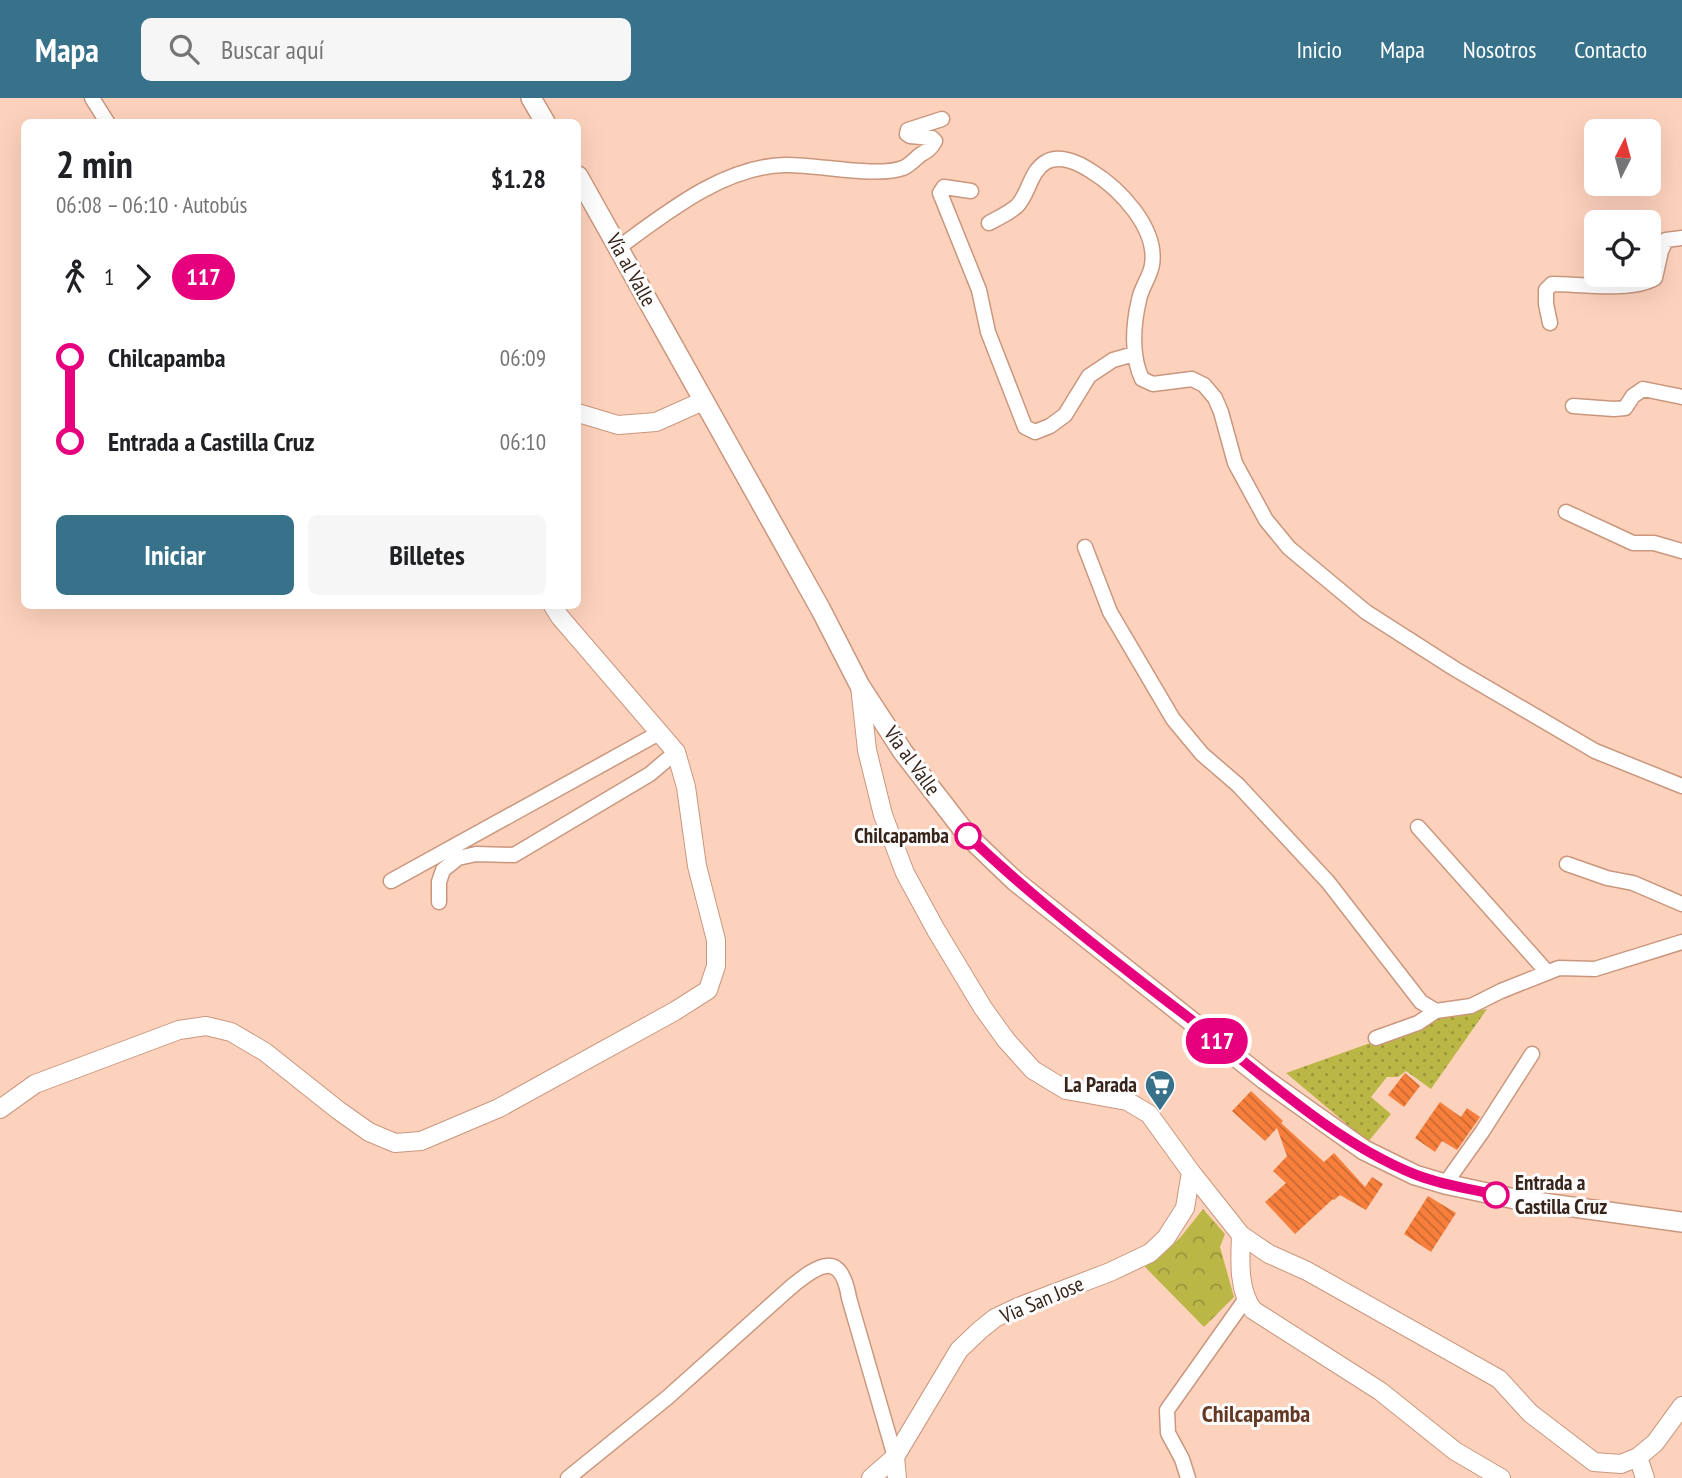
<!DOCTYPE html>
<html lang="es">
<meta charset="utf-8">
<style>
:root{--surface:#fff;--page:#f6f6f6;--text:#202124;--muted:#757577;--accent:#37728a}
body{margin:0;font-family:"PT Sans Narrow",sans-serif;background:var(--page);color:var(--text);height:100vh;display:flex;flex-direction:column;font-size:26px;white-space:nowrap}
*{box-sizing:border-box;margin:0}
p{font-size:23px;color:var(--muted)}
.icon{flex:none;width:38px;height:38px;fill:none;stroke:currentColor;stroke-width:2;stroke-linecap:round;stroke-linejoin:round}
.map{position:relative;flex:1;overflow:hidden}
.side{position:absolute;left:21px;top:21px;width:560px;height:490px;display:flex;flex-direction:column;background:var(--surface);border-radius:10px;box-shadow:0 7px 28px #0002}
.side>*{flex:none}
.badge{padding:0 14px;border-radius:23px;font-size:24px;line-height:46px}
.needle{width:46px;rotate:6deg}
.controls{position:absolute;left:1584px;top:21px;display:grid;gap:14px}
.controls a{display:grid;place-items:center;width:77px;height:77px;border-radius:10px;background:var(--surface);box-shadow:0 7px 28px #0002;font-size:35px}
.map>.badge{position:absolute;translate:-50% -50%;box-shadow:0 0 0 4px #fff}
.legs{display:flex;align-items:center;gap:10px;height:77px;padding:0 35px;font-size:23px}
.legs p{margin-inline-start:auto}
.overview{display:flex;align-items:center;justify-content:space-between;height:119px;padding:0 35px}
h1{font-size:38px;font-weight:700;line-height:52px}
.primary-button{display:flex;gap:14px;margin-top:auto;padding:14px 35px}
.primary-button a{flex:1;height:80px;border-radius:10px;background:var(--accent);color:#fff;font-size:28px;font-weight:700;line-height:80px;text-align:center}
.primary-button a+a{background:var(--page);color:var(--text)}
ul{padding:0 35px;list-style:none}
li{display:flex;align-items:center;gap:24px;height:84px;font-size:26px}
li i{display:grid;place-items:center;width:10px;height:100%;margin:0 9px;background:currentColor}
li i::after{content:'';width:18px;height:18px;margin:-9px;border:5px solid;border-radius:50%;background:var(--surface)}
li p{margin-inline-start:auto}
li:first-child i{background:linear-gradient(#0000 50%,currentColor 0)}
li:last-child i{background:linear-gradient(currentColor 50%,#0000 0)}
header{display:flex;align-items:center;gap:42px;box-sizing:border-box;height:98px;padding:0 35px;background:var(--accent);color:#fff}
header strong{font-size:33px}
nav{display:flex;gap:38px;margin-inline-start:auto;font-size:24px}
.search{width:490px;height:63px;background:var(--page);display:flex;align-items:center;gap:18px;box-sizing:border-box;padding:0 24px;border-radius:10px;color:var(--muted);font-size:26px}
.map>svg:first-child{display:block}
.grass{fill:url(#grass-dots)}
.forest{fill:url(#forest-crowns)}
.building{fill:url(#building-back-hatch)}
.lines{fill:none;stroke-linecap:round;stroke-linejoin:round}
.minor-casing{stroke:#ca977e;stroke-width:17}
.tertiary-casing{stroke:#ca977e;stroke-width:20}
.secondary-casing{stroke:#ca977e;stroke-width:22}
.minor{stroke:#fff;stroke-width:14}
.tertiary{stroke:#fff;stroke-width:18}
.secondary{stroke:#fff;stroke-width:19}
.line-1-casing{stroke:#fff;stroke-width:16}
.line-1{stroke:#e6007e;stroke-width:10}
.stop-1-dot{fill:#fff;stroke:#e6007e;stroke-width:3.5}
.labels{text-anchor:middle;stroke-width:6;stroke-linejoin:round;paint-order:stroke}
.street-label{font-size:21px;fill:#37241a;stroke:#fdfdfd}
.stop-label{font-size:21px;font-weight:bold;fill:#37241a;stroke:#fdfdfd;text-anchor:end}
.poi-label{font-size:21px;font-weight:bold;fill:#37241a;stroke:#fdfdfd;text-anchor:end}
.quarter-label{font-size:24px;font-weight:bold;fill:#643822;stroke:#fdfdfd}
</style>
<header>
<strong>Mapa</strong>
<div class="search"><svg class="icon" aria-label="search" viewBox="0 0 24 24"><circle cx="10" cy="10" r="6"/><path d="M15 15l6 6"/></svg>Buscar aquí</div>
<nav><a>Inicio</a><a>Mapa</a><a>Nosotros</a><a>Contacto</a></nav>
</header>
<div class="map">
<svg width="1682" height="1380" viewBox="0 0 1682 1380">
<defs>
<pattern id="grass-dots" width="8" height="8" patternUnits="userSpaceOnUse" patternTransform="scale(1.75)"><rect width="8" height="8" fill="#bbb747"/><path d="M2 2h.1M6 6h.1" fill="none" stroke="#99953a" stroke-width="1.8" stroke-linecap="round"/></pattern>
<pattern id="forest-crowns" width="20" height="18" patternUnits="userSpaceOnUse" patternTransform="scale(1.75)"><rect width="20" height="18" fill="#bbb747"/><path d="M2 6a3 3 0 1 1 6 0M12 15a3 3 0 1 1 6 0" fill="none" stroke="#99953a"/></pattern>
<pattern id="building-back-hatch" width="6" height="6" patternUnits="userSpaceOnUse" patternTransform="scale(1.75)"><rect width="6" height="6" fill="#f77f3b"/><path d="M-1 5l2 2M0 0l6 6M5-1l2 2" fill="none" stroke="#c96831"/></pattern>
</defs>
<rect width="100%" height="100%" fill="#fdd2bd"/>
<path class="grass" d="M1487 911 1431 991 1406 973 1398 979H1387L1371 999 1391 1016 1368 1044 1286 975 1443 919Z"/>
<path class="forest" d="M1203 1111 1225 1136 1220 1149 1234 1199 1204 1229 1145 1169 1180 1140Z"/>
<path class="building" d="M1405 975 1420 988 1404 1009 1388 997Z
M1251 993 1283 1023 1281 1025 1324 1064 1334 1055 1365 1089 1372 1079 1383 1086 1366 1112 1340 1097 1334 1102 1333 1101 1295 1136 1265 1104 1286 1085 1273 1073 1287 1058 1277 1030 1265 1043 1232 1013Z
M1440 1004 1461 1019 1467 1010 1480 1019 1457 1052 1442 1043 1435 1054 1415 1040Z
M1428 1098 1456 1115 1431 1154 1404 1136Z"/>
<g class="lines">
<g class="minor-casing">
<path id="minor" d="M92 0 107 24
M971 93 944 89 940 95 979 192 988 234 1025 329 1035 334 1050 328 1065 317 1089 278 1113 262 1134 256
M989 125C998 120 1009 115 1017 108 1029 96 1030 73 1046 64 1060 56 1079 65 1091 73 1119 90 1158 130 1152 167 1150 179 1141 190 1139 202 1133 227 1131 258 1142 281L1153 286 1192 281 1204 287 1215 300 1221 314 1235 365 1266 422 1289 450 1366 514 1455 571 1595 653 1682 688
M618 150C666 115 724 68 785 67 816 66 876 80 903 70 909 68 915 61 920 57 927 53 932 50 935 43L932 40 910 38 907 36 908 32 942 21
M1550 225 1546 206V192L1552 186C1580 186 1632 194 1655 180L1661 153 1666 142 1682 140
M1573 308 1614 311 1625 310 1633 298 1643 291 1682 299
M1566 414 1633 445H1654L1682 453
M1085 449 1110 514 1173 621 1202 656 1238 687 1328 784 1421 904 1436 913 1471 908 1501 893 1559 870 1595 871 1682 844
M1418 729 1547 874
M1567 766 1607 780 1633 785 1682 806
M391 783 659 635
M439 804V784L443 772 458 760 476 756 514 757 650 676 676 654
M1376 940 1418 925 1436 913
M1445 1086 1482 1034 1532 956
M568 1380 668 1299 791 1189C819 1166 841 1152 849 1200L895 1359
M1188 1380 1182 1361 1168 1335 1167 1312 1245 1202"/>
</g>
<g class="tertiary-casing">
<path id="tertiary" d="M578 315 618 327 656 324 703 303
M860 588 867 652 883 717 905 775 936 832 983 910 1006 942 1033 972 1066 992 1127 1003 1149 1016 1191 1074 1241 1137 1269 1156 1307 1173 1499 1281 1530 1315 1594 1364 1621 1366 1638 1359 1655 1345 1682 1308
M0 1011 35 986 179 932 206 928 231 934 265 954 338 1012 369 1034 395 1045 421 1043 499 1010 675 913 708 892 716 868V842L697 768 686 689 676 654 560 519 553 508
M1241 1137C1240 1162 1238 1192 1253 1212L1380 1293 1455 1353 1501 1380
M895 1359 897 1380
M1638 1359 1645 1380
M871 1380 895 1359 959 1252 980 1232 995 1220 1018 1209 1110 1174 1150 1155 1166 1140 1185 1110 1191 1074"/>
</g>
<g class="secondary-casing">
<path id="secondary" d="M531 0 545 24
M578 78 821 512 860 588 903 654 968 738 1015 783 1264 981 1364 1052 1415 1077 1445 1086 1515 1101 1682 1124"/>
</g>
<use href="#minor" class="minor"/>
<use href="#tertiary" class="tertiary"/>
<use href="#secondary" class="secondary"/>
</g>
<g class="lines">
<g class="line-1-casing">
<path id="line-1" d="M968 738C1039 805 1115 864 1193 923 1263 977 1331 1042 1414 1076 1440 1087 1469 1090 1496 1097"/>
</g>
<use href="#line-1" class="line-1"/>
</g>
<defs>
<g id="supermarket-pin" transform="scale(1.575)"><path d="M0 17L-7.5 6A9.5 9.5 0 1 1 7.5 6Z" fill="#37728a" stroke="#fdfdfd"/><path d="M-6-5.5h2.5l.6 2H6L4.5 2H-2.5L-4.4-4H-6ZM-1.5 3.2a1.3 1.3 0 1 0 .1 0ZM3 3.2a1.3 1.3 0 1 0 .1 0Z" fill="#fff"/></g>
</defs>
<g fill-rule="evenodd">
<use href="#supermarket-pin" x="1160" y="987"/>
</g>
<g class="stop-1-dot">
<circle cx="968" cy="738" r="12"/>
<circle cx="1496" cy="1097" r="12"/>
</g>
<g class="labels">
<g class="street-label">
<text transform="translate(631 172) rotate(61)" y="7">Vía al Valle</text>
<text transform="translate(912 663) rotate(54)" y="7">Vía al Valle</text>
<text transform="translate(1042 1202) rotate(-23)" y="7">Via San Jose</text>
</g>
<g class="stop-label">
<text x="949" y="745">Chilcapamba</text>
<text x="1515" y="1092" text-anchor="start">Entrada a<tspan x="1515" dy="24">Castilla Cruz</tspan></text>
</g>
<g class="poi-label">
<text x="1137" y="994">La Parada</text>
</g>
<g class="quarter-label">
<text x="1256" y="1324">Chilcapamba</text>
</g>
</g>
</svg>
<div class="controls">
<a><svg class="needle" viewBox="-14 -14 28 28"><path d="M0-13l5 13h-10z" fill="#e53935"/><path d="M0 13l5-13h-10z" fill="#757577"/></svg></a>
<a><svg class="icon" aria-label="locate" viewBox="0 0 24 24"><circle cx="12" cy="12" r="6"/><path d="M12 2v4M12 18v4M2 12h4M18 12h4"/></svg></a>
</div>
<b class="badge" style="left:1217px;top:943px;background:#e6007e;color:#fff">117</b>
<section class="side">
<div class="overview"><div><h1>2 min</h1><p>06:08 – 06:10 · Autobús</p></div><b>$1.28</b></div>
<div class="legs"><svg class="icon" aria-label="walk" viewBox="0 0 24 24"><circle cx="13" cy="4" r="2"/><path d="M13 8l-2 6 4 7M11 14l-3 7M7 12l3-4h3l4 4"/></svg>1<svg class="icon" aria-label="forward" viewBox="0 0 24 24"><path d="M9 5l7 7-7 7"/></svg><b class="badge" style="background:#e6007e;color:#fff">117</b></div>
<ul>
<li><i style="color:#e6007e"></i><b>Chilcapamba</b><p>06:09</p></li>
<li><i style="color:#e6007e"></i><b>Entrada a Castilla Cruz</b><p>06:10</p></li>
</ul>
<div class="primary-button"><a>Iniciar</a><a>Billetes</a></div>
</section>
</div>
